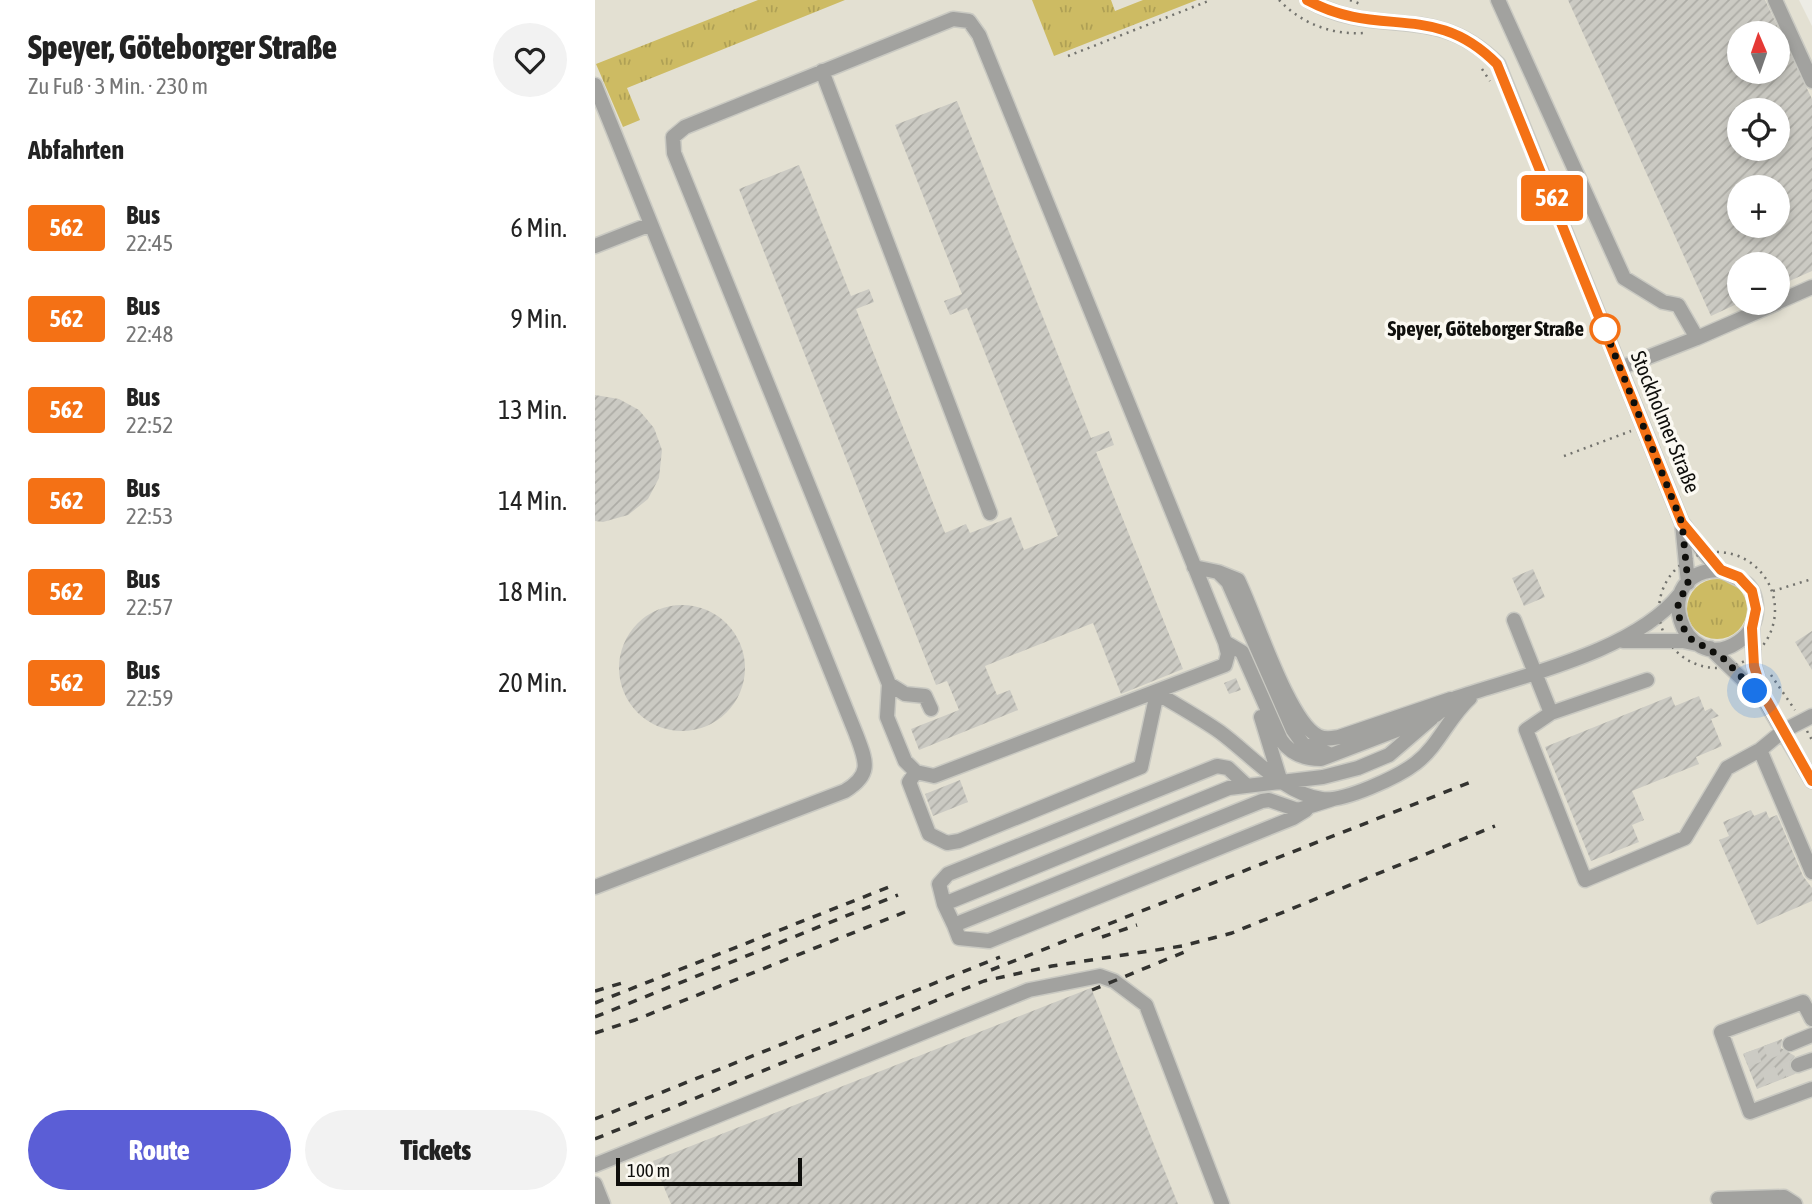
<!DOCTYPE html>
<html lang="de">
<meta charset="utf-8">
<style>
:root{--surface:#fff;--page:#f2f2f2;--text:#222;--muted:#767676;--accent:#5b5ed6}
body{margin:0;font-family:"Asap Condensed",sans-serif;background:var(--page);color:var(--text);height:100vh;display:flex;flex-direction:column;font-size:26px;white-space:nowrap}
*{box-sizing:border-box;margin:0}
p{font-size:23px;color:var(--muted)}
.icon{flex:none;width:38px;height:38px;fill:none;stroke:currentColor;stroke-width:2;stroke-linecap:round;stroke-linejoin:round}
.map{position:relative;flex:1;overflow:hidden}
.panel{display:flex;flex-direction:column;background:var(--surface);width:595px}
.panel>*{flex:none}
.badge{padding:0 14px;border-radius:5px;font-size:24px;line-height:46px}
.needle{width:46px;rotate:358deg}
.buttons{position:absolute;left:1132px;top:21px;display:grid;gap:14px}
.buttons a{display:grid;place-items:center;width:63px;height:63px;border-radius:50%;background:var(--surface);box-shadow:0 4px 10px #0003;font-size:35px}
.scale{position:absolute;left:21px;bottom:18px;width:186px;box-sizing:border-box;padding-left:7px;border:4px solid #0f0f0c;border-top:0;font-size:19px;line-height:24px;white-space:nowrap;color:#0f0f0c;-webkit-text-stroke:5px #fbf9f2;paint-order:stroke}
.you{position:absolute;width:35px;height:35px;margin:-18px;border:5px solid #fff;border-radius:50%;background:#1a73e8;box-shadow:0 0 0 10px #1a73e833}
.map>.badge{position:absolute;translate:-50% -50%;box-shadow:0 0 0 4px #fff}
h2{padding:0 28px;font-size:26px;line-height:63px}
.round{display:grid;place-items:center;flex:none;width:74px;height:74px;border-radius:37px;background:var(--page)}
.head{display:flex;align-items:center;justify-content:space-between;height:119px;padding:0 28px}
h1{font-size:33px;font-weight:800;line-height:52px}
.primary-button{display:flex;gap:14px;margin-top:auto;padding:14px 28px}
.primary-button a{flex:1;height:80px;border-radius:42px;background:var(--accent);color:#fff;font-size:28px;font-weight:800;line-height:80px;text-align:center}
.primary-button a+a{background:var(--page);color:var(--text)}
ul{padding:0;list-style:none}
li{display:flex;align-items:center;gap:21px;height:91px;padding:0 28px}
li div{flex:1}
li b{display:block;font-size:26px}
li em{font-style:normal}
li .badge{min-width:77px;font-weight:700;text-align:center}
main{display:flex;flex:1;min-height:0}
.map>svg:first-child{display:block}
.built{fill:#e3e0d2;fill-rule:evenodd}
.grass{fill:url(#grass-tufts)}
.building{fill:url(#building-hatch);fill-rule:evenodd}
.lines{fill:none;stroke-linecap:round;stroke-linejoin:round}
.minor-tunnel{stroke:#cccbc4;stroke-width:14;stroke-dasharray:14 7;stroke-linecap:butt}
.minor-casing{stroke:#c9c9c2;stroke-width:17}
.path{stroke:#73736e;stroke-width:2.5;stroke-dasharray:2 5;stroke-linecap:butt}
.minor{stroke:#a2a29f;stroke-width:14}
.rail{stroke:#333330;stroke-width:3.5;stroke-dasharray:9 9;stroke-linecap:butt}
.line-casing{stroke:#fff;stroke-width:16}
.line{stroke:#f47115;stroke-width:10}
.walk{stroke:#0f0f0c;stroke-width:7;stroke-dasharray:0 12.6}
.stop-dot{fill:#fff;stroke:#f47115;stroke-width:3.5}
.labels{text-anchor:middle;stroke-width:7;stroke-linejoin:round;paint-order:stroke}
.stop-label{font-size:21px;font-weight:bold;fill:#0f0f0c;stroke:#fbf9f2;text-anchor:end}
.street-label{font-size:21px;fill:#0f0f0c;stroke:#fbf9f2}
</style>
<main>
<section class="panel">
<div class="head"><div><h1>Speyer, Göteborger Straße</h1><p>Zu Fuß · 3 Min. · 230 m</p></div><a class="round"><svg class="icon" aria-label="heart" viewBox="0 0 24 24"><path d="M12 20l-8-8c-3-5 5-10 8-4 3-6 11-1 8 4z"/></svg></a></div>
<h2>Abfahrten</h2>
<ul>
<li><span class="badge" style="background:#f47115;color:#fff">562</span><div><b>Bus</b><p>22:45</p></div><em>6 Min.</em></li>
<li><span class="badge" style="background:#f47115;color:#fff">562</span><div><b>Bus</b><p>22:48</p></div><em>9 Min.</em></li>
<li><span class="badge" style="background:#f47115;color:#fff">562</span><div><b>Bus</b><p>22:52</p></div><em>13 Min.</em></li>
<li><span class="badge" style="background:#f47115;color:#fff">562</span><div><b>Bus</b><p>22:53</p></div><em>14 Min.</em></li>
<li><span class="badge" style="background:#f47115;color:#fff">562</span><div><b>Bus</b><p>22:57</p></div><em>18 Min.</em></li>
<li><span class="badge" style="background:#f47115;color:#fff">562</span><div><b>Bus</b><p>22:59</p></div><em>20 Min.</em></li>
</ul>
<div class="primary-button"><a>Route</a><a>Tickets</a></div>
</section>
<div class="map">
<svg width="1217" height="1204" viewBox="0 0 1217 1204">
<defs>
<pattern id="grass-tufts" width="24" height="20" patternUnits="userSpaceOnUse" patternTransform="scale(1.75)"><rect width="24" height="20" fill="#cdbb63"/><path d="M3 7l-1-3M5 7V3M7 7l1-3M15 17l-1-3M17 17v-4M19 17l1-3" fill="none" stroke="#afa055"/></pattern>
<pattern id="building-hatch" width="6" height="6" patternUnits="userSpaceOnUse" patternTransform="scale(1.75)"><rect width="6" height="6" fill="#cbcac3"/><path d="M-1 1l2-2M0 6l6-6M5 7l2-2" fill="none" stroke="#adaca6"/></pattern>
</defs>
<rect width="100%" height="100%" fill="#edece5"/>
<path class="built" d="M0 0H1204L1217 26V1204H0ZM1144 33H1183V72H1144ZM1144 110H1183V149H1144ZM1144 187H1183V226H1144ZM1144 264H1183V303H1144Z"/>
<path class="grass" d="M163 0H250L32 88 45 120 28 127 1 64Z
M437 0H516L520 11 548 0H602L459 56Z
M1092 609a30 30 0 1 1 60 0a30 30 0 1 1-60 0Z"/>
<path class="building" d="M973 0H1170L1217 99V271L1183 286V264H1144V303L1116 316ZM1144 33H1183V72H1144ZM1144 110H1183V149H1144ZM1144 187H1183V226H1144Z
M362 101 496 438 514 431 519 445 501 452 588 669 526 694 498 623 390 666 402 695 415 690 423 710 324 750 316 729 364 710 352 681 341 685 144 189 204 165 256 296 274 289 279 302 261 309 350 533 371 524 375 533 416 517 429 550 463 536 372 308 355 315 349 301 367 294 300 125Z
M0 395 24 399 44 410 59 428 67 450 64 478 53 499 33 515 8 522 0 521Z
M938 569 950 597 929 606 917 578Z
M24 668a63 63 0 1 1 126 0a63 63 0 1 1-126 0Z
M1217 631V670L1200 642Z
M641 678 646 690 634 694 629 683Z
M1076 696 1080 706 1104 696 1110 711 1116 708 1124 716 1116 719 1127 746 1101 757 1104 764 1037 791 1049 820 1037 825 1044 842 996 861 950 747Z
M365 780 373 802 338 816 330 794Z
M1156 810 1159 816 1171 811 1174 818 1182 815 1208 876 1217 888V901L1162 925 1124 840 1134 836 1128 822Z
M496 988 583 1204H76L58 1161Z
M1187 1039 1186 1048 1200 1056 1194 1064 1200 1074 1162 1089 1148 1054Z"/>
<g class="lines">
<path class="minor-tunnel" d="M1151 1060 1195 1044
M1169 1078 1203 1065"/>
<g class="minor-casing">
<path id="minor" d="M713 0C785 41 839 0 903 64L1087 523 1093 583
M903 0 1029 278 1068 302 1083 305 1102 338 1025 368
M1180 0 1217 81
M227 71 395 513
M0 85 56 224 0 246
M1183 302 1217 287
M1102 338 1182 303
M1089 525C1097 536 1115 564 1126 570 1143 580 1159 580 1161 606 1162 621 1155 634 1143 642 1088 679 1050 570 1126 570
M599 567 623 572 633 582 698 730 708 744 732 753
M623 572 643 580C660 614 693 721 723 736 730 740 737 738 744 737L856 699
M919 620 956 713 931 730 990 880 1090 838 1132 768 1165 750
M1157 628 1159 666 1168 697
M1028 641H1088L1102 644
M630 642 633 654 630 665 339 776 321 772 310 761 292 717 294 684 79 153 78 137 90 127 358 19 374 21 384 35 630 642 647 652 686 740C695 753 709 759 726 759L841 715 861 698C929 675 1040 651 1085 594
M1115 648 1170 701 1217 781
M294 684 310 694 330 696 336 709
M956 713 1052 680
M1217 716 1188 731 1165 750 1217 872
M666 717 685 779
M321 772 314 782 334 834 352 843 364 841 546 767 562 693C583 706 605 718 625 732 655 754 689 794 727 799 749 802 803 777 821 763 844 745 853 718 875 698
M738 799 703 810 674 800 667 801 359 925 349 904 634 788 728 777 763 768 794 755 837 718
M0 887 250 791C278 774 271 761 261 734L56 224
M349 904 344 884 353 874 622 766 633 768 650 784
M359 925 364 938 394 941 698 818 711 810
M1217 1019 1208 1002 1126 1032 1155 1112 1217 1089
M1195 1044 1217 1035
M1203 1065 1217 1060
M0 1165 434 990 505 976 519 981 551 1005 627 1204
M0 1184 8 1204
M1123 1199 1189 1197 1200 1204"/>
</g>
<path class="path" d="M684 0C707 24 737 35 769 33
M755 0 768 5
M473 56 616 0
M887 69 895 81
M969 456 1036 431
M1064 610a58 58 0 1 1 116 0a58 58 0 1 1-116 0Z
M1178 591 1217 579
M1176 675 1200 710
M1212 731 1217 740"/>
<use href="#minor" class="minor"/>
<path class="rail" d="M507 937 542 925
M396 970 881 780
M497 990 592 951
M0 991 34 981
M0 1003 299 885
M0 1017 303 895
M0 1033 40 1020 310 912
M0 1119 405 957
M0 1139 389 981 457 966 587 946 637 933 900 826"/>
</g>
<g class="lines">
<g class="line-casing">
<path id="line" d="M712 0C786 40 839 0 902 64L1087 523 1126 570 1144 577 1157 591 1161 609 1157 628 1159 666 1167 692 1217 781"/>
</g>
<use href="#line" class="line"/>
<path class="walk" d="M1010 329 1008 325 1087 523 1093 583 1083 604 1085 623 1096 639 1127 657 1160 691"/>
</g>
<circle class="stop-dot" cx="1010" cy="329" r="14"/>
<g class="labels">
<g class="stop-label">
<text x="989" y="336">Speyer, Göteborger Straße</text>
</g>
<g class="street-label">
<text transform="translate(1070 422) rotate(68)" y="7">Stockholmer Straße</text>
</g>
</g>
</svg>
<div class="buttons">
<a><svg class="needle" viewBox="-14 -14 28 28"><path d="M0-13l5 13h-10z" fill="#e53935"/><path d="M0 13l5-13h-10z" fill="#767676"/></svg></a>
<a><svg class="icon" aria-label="locate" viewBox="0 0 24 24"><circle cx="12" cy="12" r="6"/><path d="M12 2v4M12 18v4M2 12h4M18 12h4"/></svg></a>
<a>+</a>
<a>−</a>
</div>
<div class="scale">100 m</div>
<div class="you" style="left:1160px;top:691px"></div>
<b class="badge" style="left:957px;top:198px;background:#f47115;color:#fff">562</b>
</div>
</main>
